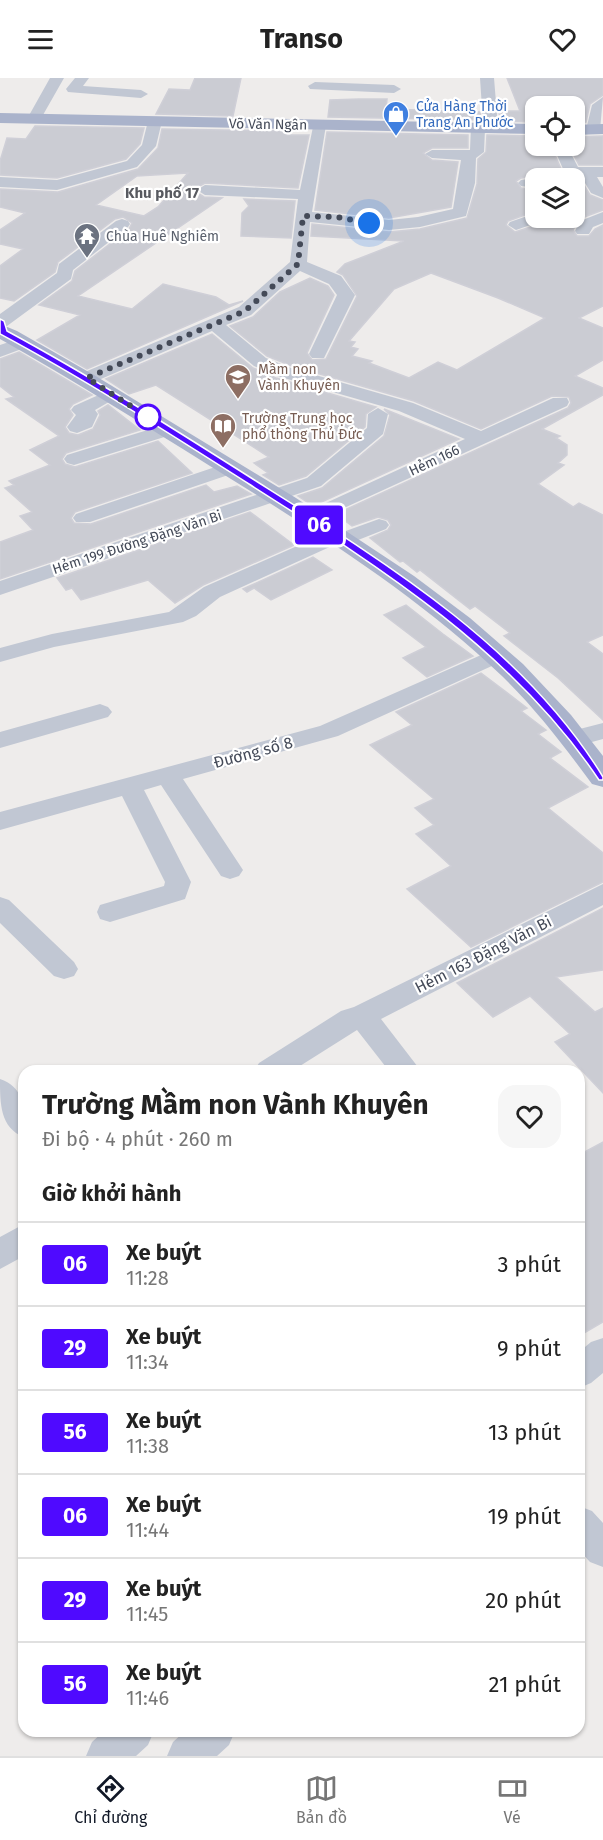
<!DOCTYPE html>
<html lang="vi">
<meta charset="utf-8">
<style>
:root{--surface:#fff;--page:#f6f6f6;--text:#222;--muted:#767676;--line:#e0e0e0;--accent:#111827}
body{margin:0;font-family:"Fira Sans",sans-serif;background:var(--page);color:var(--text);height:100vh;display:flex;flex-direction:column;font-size:22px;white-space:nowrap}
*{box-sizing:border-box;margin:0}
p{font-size:20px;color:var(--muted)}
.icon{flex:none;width:33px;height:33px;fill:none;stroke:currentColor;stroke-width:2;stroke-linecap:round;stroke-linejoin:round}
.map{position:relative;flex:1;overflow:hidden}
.side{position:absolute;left:18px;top:987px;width:567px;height:672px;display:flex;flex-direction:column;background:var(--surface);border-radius:18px;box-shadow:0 2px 4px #0004}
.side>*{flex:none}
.badge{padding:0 12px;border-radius:4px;font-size:21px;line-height:39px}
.buttons{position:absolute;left:525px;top:18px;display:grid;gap:12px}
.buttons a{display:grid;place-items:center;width:60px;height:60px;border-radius:12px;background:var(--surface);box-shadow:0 2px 4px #0004;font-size:30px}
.you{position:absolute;width:30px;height:30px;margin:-15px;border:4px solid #fff;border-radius:50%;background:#1a73e8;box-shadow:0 0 0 9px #1a73e833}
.map>.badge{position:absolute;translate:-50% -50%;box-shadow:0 0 0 3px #fff}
h2{padding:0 24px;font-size:22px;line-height:54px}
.round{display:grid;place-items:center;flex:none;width:63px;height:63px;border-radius:18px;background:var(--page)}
.head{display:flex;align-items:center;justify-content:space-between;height:102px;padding:0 24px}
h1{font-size:28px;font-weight:700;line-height:45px}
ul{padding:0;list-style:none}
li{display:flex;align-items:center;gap:18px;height:84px;padding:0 24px;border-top:2px solid var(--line)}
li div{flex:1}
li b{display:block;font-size:22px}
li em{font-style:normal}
li .badge{min-width:66px;font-weight:700;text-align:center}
header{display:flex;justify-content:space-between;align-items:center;height:78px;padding:0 24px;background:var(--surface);font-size:27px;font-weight:700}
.menu{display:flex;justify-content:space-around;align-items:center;height:84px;border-top:2px solid var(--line);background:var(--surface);font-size:16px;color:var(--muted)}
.menu a{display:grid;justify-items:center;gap:3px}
.menu .selected{color:var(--accent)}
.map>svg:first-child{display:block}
.building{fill:#cbccd3;stroke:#cfcfd7;stroke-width:1.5;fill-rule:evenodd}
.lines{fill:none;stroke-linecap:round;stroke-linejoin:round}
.minor{fill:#c1c7d3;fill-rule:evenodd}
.major{fill:#aab3cb;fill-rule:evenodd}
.line{fill:#4f0aff;stroke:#fff;stroke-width:1.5}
.walk{stroke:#444a58;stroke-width:6;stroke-dasharray:0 10.8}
.stop-dot{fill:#fff;stroke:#4f0aff;stroke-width:3}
.labels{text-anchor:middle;stroke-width:4.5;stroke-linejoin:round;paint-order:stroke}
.far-shop-label{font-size:14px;fill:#366cbe;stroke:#fff;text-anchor:start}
.far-street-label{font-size:14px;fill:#444a58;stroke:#fff}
.far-worship-label{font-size:14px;fill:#5b616d;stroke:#fff;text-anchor:start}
.far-education-label{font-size:14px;fill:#785e54;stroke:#fff;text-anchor:start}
.far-neighbourhood-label{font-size:15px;font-weight:bold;fill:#585a60;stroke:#fff}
.street-label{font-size:16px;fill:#444a58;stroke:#fff}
</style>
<header><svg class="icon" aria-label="menu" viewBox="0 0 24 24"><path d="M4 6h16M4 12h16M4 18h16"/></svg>Transo<svg class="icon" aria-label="heart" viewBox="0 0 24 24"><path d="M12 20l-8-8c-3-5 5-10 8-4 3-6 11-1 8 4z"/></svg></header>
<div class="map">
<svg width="603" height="1678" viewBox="0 0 603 1678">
<rect width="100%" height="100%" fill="#eeeceb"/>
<path class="building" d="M195 0H241L233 38 156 36 169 11 190 12Z
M507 0H603V17L590 26 586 44 574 45V28H536V44L500 43 499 33H520Z
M359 21H387L386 31 480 34 481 42 328 39 330 22Z
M35 48 144 50 140 66 126 81 57 100 0 97V83L7 60 26 61Z
M162 51 281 53 287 57H309L298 110 205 105 196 110V114L204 119 222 120 78 218 132 231 163 206 216 219 229 227 243 223 87 291 37 262 80 237 39 227 72 203 75 193 129 151 132 145 123 139 115 141 58 184 55 194 14 223 0 220V188L23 171 0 166V152L25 135 0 129V111L58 114 138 91 158 70ZM188 95 158 129 144 138 96 127 137 98Z
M327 54 468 57V70H432L423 75 432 82 458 84 451 129 389 140 315 132Z
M487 57 536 58V68H551L565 100H538L536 98 521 100 516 103 521 110 536 112V133L508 143 506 147 515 154 543 145 546 140H578L574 108 582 104 590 117 603 122V132L579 141 573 152 577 158H589L595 151 603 147V228L579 240 603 250V282L575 298 603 310V317L542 351 560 358 556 360 567 367V377L558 385 564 387 538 406 573 429 579 425 603 437V557L587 564 603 576V642L558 600 504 558 510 555 475 528 470 531 420 492 417 494 403 483 400 484 370 460 388 452 391 447 388 442 378 439 352 448 336 436 568 330 571 325 569 319 552 318 481 351 414 323 292 288 267 278 230 248 253 239 280 214 310 200 328 208 334 217 307 275 312 282 326 281 357 218 343 197 337 194 345 186 404 163 311 158 312 146 389 154 420 151 467 140 477 106 478 81 486 74ZM431 195 498 220 545 240 457 292 438 284 409 300 369 285 372 283 352 278 358 271 351 269 355 264 349 263 394 211Z
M603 58V87H579L569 68H574V59Z
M244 121 295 123 291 160 241 158 242 135 249 128Z
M212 256 253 290 276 300 376 329 366 336 365 349 306 398 279 407 263 397 268 395 254 385 269 379 156 307 129 316 106 301Z
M19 274 92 317 73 326 69 331 73 337 65 349 69 355 78 357 93 351 100 337 98 333 108 327 140 352 66 375 62 381 65 386 75 389 158 363 192 395 75 434 71 440 74 445 91 446 206 407 214 414 237 408 251 416 0 501V464L33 452 20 438 32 434 5 410 14 407 9 403 50 387 30 372 59 358 6 321 14 319 0 308V281Z
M384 331 459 361 313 428 298 418 322 410 384 358 390 337Z
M250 434 294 467 203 507 175 525 148 502 81 522 72 510 66 512 57 500Z
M313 479 332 492 271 522 254 510 247 514 243 511Z
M406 527 443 556 473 578 427 599 403 580 426 569 384 537Z
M481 595 527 630 521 633 546 652 538 656 561 674 550 680 588 709 548 730 603 775V804L471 869 407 811 451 788 416 756 434 747 415 730 434 721 370 667 412 647 396 634Z
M603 830V892L556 899 595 934 603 930V1015L555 964 570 956 530 918 493 939 457 905Z
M603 1064V1244L579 1258V1077Z"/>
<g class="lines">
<path class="minor" d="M50 0H64L39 44H29L27 41Z
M75 0H89L83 8 141 12 148 16 141 20 68 14 66 11Z
M480 0H494L498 49 491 53 485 51 484 74 476 80 475 105 466 138 420 149 389 152 310 144 307 184 341 198 355 217 324 280H312L309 276 337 217 329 206 300 193 251 237 226 247 266 280 291 290 413 325 481 353 553 320H567L569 324 567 328 309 446 302 444 299 440 302 436 465 361 399 333 277 298 254 288 212 253 94 304H80L78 300 80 296 239 229 290 184 298 121 205 117 197 112 205 107 300 112 314 44 319 43 326 47 312 134 389 142 418 139 453 131 461 82 432 80 425 76 432 72H470L471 48 478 44 483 45Z
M315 4 394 7 401 11 394 15 310 11 308 8Z
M603 19 600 52 593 56 588 55 586 52 592 27Z
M155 39 162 43 156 68 137 89 57 112 0 109V99L57 102 127 83 142 67 148 43Z
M553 68H567L578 89H603V99H597L603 109V120L591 115 582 100 579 105 574 106V100H567Z
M536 100V110L521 108 518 105 521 102Z
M603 134V145L593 149 589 156H577L575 153 580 143Z
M536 135V140H544L542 143 516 152 508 147 510 144Z
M122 141 128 143 130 146 128 149 73 192 71 201 7 248 0 249V236L57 195 59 186 116 143Z
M21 260 30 265 27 269 0 279V267Z
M112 311 121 317 95 332 98 336 92 349 77 355 70 353 67 349 76 337 71 332 74 328Z
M378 330 388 336 383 356 321 408 0 517V503L307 400 367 350 368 336Z
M167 346 177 352 174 356 74 387 67 385 64 381 67 377Z
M230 384 237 386 240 390 237 394 90 444H76L73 440 76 436Z
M379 441 386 443 389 447 386 451 348 466 334 467 220 519 196 538 183 544 54 569 0 584V570L52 556 169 534 204 509 329 454H343Z
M497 570 505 572 508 577 505 582 338 658 183 701 243 792 239 798 230 801 221 798 161 707 144 712 191 804 185 821 110 844 100 841 97 834 100 827 164 808 165 804 122 718 0 752V734L320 648Z
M100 626 108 629 112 634 108 639 0 670V654Z
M603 645V661L577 668 568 666 565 660 568 654Z
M603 806V827L381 941 421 993H389L357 952 292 993H254L259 985 341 933 354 929Z
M0 819 9 822 74 884 78 891 74 898 64 901 54 898 0 845Z
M0 1001C27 1010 24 1035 24 1059 0 1050 0 1025 0 1001Z
M24 1146V1178L0 1191V1159Z
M603 1260V1295L591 1305 579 1310V1274L591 1264Z
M579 1428 592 1433 603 1445V1489L590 1484 579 1472Z
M104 1653H154L148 1667 136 1678H86L92 1664Z
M185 1653H235L229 1667 217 1678H167L173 1664Z"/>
<path class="major" d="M0 35 536 46V56L0 45Z
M603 46V56L574 57V47Z
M0 246 17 253 94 297 296 420 414 498 470 540 523 586 571 637 603 678V709L592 706C564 668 536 631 502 598 415 515 312 451 210 388 141 345 72 301 0 261Z"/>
</g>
<path class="line" d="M0 241 4 243 7 253C92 299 174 351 256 403 385 484 524 569 603 699V702H599C512 572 378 488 249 406 167 354 86 302 0 256Z"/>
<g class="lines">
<path class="walk" d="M148 339 87 300 245 233 298 186 303 138 336 139 369 145"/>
</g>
<defs>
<g id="shop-pin" transform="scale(1.35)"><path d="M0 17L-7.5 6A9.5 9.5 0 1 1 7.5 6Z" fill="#3f7fe0" stroke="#fff"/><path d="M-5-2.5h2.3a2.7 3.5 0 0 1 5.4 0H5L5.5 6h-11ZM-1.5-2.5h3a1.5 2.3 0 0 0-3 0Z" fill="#fff"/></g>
<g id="temple-pin" transform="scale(1.35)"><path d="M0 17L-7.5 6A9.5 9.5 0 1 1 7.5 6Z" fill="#6b7280" stroke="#fff"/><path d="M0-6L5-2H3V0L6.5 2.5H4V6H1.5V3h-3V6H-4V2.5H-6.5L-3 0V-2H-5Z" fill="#fff"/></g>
<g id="school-pin" transform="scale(1.35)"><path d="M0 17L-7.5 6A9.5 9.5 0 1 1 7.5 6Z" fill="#8d6e63" stroke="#fff"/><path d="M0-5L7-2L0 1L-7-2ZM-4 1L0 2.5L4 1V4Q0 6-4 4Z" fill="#fff"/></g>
<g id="library-pin" transform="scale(1.35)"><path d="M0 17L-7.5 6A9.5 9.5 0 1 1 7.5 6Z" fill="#8d6e63" stroke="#fff"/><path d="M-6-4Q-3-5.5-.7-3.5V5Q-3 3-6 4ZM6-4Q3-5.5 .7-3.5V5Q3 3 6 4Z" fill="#fff"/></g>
</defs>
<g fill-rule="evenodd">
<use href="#shop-pin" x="396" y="36"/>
<use href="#temple-pin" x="87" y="158"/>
<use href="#school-pin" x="238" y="299"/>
<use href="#library-pin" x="223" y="348"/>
</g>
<circle class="stop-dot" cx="148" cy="339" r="12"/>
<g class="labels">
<g class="far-shop-label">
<text x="416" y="33">Cửa Hàng Thời<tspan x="416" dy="16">Trang An Phước</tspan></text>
</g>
<g class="far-street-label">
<text transform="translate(268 46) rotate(1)" y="5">Võ Văn Ngân</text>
<text transform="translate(434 382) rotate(-25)" y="5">Hẻm 166</text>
<text transform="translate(137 464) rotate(-18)" y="5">Hẻm 199 Đường Đặng Văn Bi</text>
</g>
<g class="far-worship-label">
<text x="106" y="163">Chùa Huê Nghiêm</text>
</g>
<g class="far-education-label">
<text x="258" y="296">Mầm non<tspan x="258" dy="16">Vành Khuyên</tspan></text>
<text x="242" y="345">Trường Trung học<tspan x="242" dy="16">phổ thông Thủ Đức</tspan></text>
</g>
<g class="far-neighbourhood-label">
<text x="162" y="120">Khu phố 17</text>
</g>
<g class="street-label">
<text transform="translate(253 674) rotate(-15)" y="6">Đường số 8</text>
<text transform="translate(483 876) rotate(-27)" y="6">Hẻm 163 Đặng Văn Bi</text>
</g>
</g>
</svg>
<div class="buttons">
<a><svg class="icon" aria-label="locate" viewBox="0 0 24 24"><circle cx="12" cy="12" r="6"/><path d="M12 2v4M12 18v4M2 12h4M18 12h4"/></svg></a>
<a><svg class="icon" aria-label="layers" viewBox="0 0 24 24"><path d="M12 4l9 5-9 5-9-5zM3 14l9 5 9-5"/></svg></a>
</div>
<div class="you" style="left:369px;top:145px"></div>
<b class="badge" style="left:319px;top:447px;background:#4f0aff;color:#fff">06</b>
<section class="side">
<div class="head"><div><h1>Trường Mầm non Vành Khuyên</h1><p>Đi bộ · 4 phút · 260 m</p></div><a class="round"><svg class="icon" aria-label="heart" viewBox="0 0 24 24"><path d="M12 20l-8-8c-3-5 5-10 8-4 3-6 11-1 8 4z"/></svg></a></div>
<h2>Giờ khởi hành</h2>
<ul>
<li><span class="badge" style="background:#4f0aff;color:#fff">06</span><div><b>Xe buýt</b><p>11:28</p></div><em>3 phút</em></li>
<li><span class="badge" style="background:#4f0aff;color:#fff">29</span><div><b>Xe buýt</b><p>11:34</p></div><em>9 phút</em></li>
<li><span class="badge" style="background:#4f0aff;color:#fff">56</span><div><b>Xe buýt</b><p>11:38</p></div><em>13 phút</em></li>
<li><span class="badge" style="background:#4f0aff;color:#fff">06</span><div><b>Xe buýt</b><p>11:44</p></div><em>19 phút</em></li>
<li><span class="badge" style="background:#4f0aff;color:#fff">29</span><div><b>Xe buýt</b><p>11:45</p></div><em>20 phút</em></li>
<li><span class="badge" style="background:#4f0aff;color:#fff">56</span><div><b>Xe buýt</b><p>11:46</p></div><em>21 phút</em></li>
</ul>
</section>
</div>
<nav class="menu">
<a class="selected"><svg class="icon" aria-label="directions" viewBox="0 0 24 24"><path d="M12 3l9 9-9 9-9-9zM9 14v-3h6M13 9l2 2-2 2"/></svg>Chỉ đường</a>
<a><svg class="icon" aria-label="map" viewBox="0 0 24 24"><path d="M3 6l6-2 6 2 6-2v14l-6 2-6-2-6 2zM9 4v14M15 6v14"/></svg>Bản đồ</a>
<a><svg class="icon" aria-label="tickets" viewBox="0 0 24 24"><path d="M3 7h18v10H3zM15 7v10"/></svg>Vé</a>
</nav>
